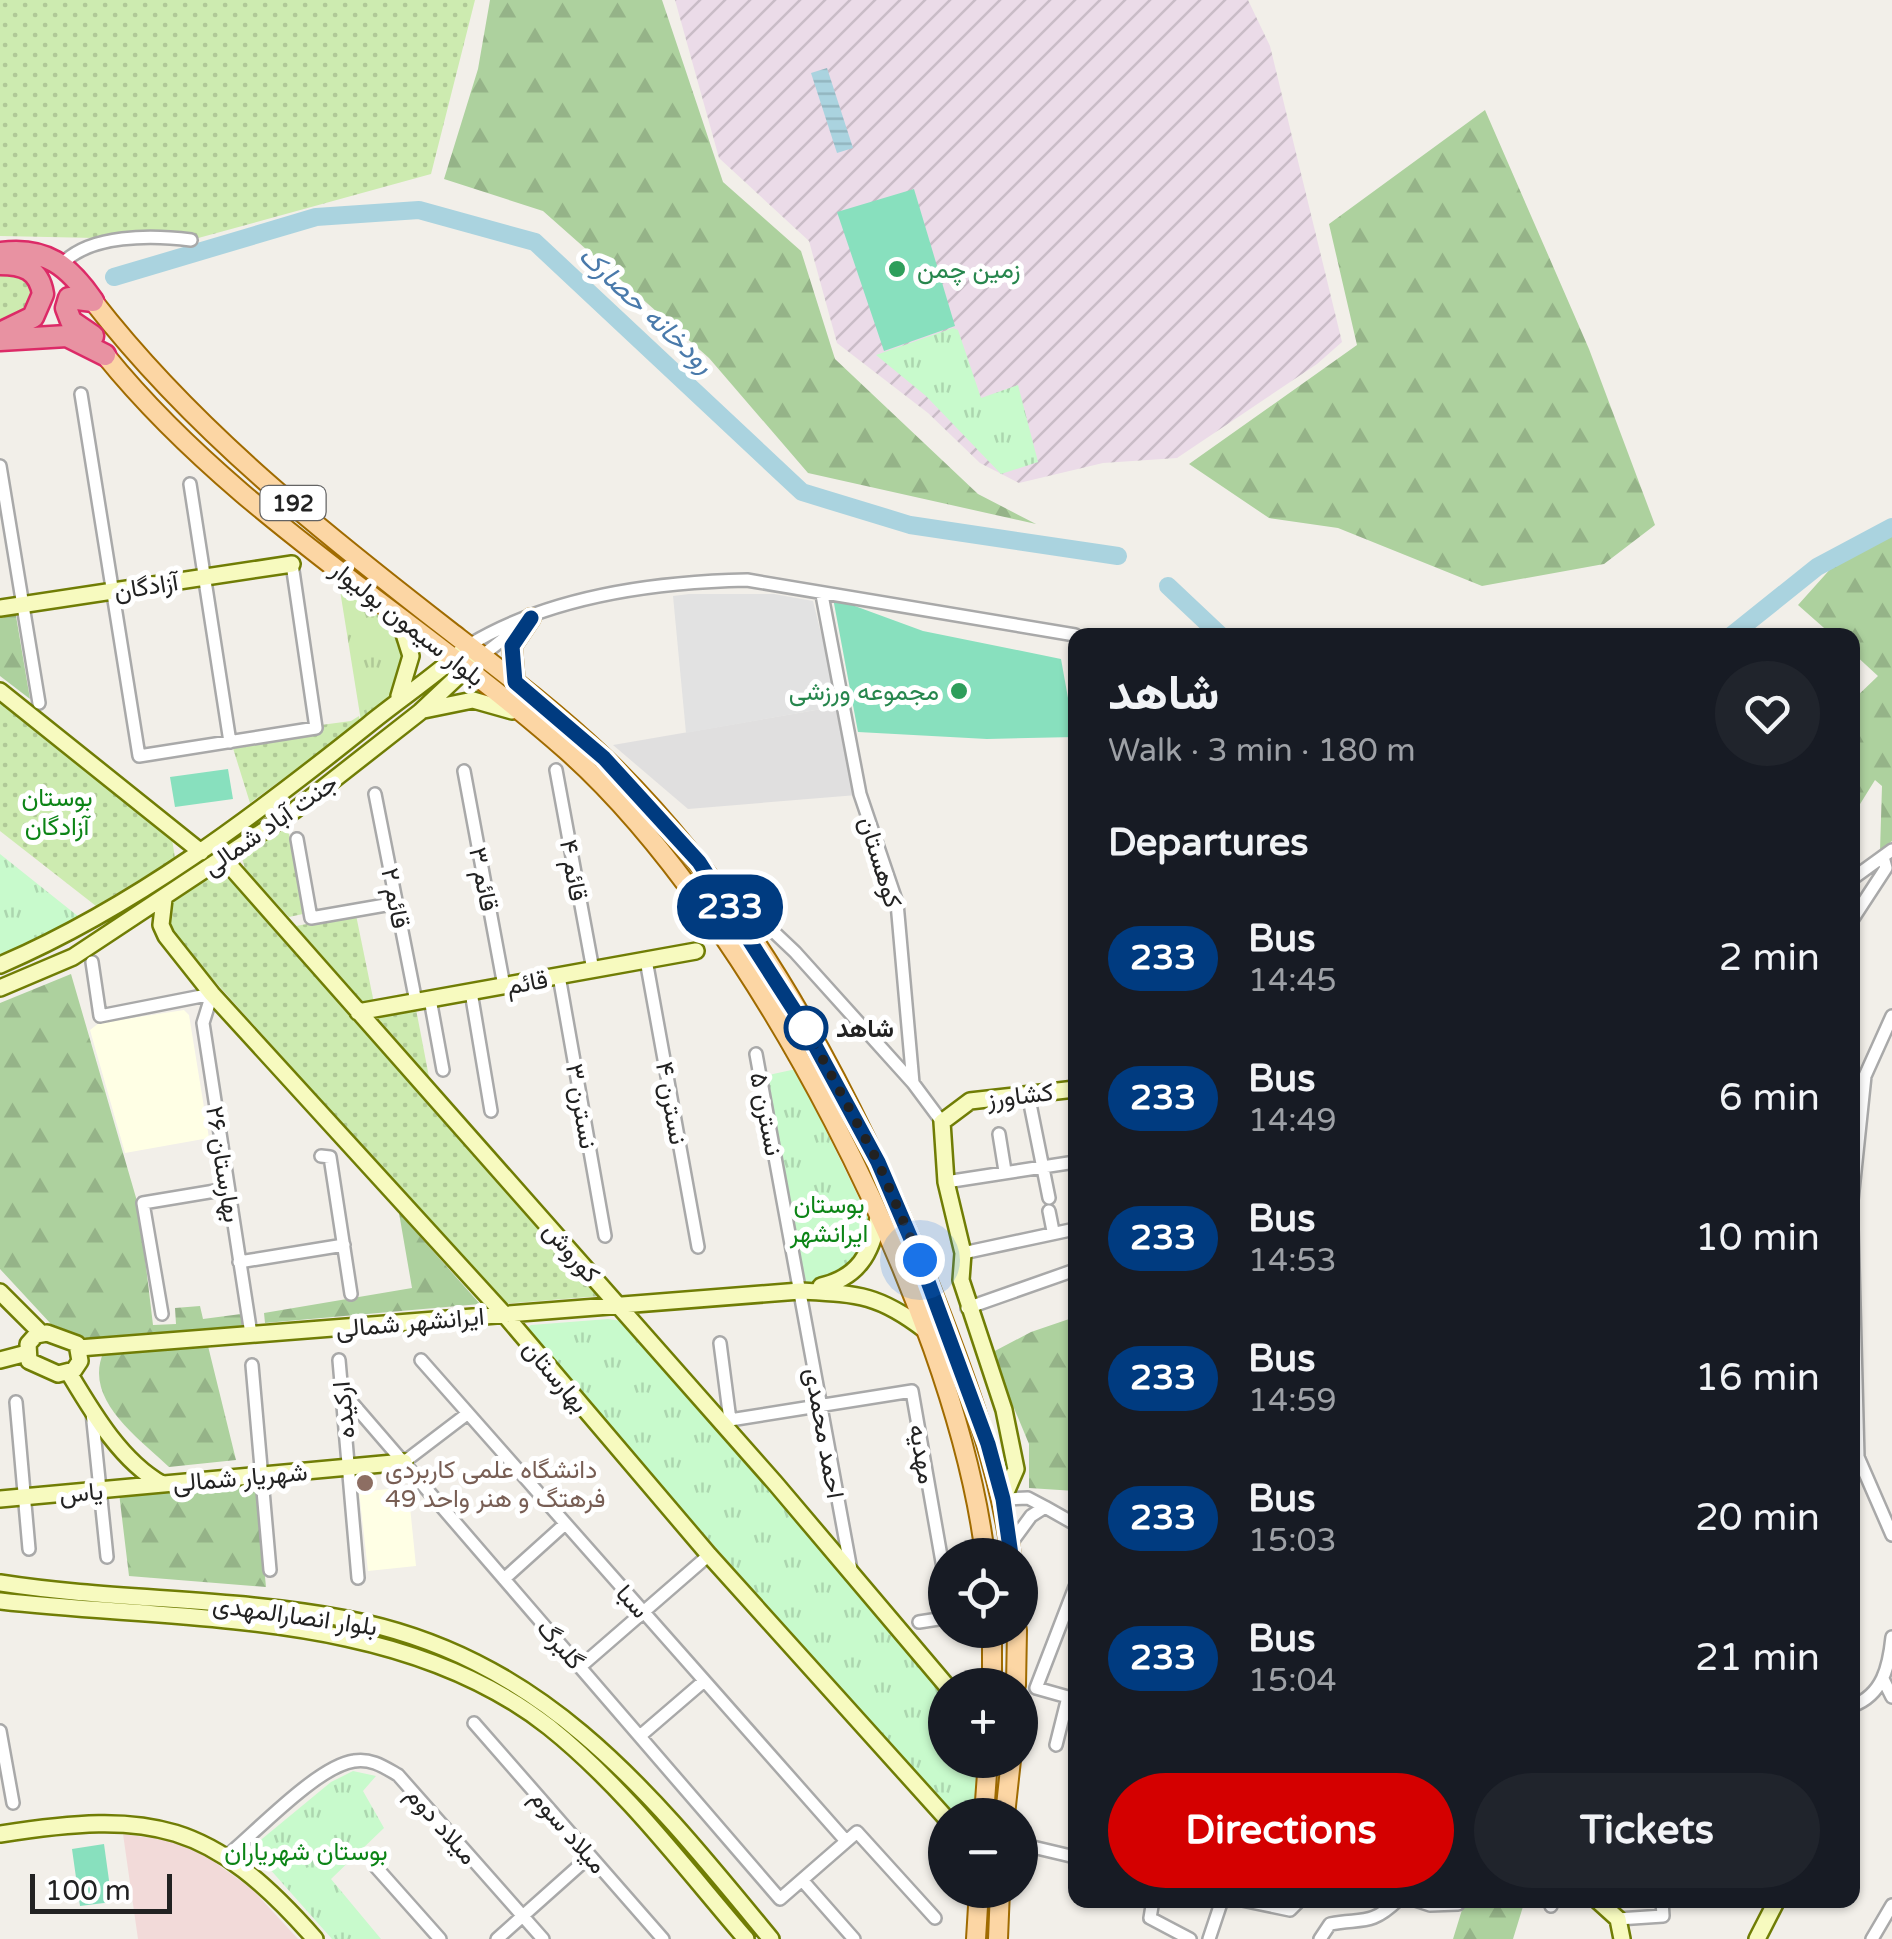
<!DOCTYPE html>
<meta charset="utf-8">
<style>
:root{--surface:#171b24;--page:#20242c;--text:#f1f3f6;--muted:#9ea1a6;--accent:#d40000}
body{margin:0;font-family:"Varela Round",Vazirmatn,sans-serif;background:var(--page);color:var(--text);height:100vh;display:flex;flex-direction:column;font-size:38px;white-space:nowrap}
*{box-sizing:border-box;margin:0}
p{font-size:32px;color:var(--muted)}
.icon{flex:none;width:55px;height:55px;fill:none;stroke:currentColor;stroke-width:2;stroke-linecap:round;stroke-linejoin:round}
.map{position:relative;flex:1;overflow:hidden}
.sheet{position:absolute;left:1068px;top:628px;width:792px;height:1280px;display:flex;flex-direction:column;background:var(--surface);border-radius:20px;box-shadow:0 2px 8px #0004}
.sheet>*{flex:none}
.badge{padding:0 20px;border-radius:32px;font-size:35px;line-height:65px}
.controls{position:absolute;left:928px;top:1538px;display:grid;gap:20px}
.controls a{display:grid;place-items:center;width:110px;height:110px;border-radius:50%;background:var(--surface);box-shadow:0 2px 8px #0004;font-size:50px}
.scale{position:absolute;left:30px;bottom:25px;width:142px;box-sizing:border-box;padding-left:10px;border:5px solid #222;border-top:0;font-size:28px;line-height:35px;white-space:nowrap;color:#222;-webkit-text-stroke:8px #fff;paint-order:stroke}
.you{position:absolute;width:50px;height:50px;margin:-25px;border:8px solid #fff;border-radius:50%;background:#1a73e8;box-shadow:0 0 0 15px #1a73e833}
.map>.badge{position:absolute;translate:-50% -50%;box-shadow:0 0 0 5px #fff}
h2{padding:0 40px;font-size:38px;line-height:90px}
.round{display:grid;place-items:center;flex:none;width:105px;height:105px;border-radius:52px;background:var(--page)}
.summary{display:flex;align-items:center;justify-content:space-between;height:170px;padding:0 40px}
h1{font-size:48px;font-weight:700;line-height:75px}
.cta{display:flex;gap:20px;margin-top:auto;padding:20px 40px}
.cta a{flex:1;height:115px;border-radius:60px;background:var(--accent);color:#fff;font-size:40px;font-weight:700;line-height:115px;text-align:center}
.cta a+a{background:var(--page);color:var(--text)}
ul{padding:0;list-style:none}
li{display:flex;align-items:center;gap:30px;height:140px;padding:0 40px}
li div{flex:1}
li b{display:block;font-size:38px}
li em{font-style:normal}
li .badge{min-width:110px;font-weight:700;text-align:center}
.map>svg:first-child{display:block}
.residential{fill:#e0dfdf}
.commercial{fill:#f2dad9}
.industrial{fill:url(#industrial-furrows)}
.education{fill:#ffffe5}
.grass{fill:url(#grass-tufts)}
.forest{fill:url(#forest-firs)}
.park{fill:url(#park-tufts)}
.garden{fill:url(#garden-dots)}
.pitch{fill:#88e0be}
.parking{fill:#e2e2e2}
.water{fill:url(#water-rules)}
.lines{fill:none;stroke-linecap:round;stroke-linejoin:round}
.river{stroke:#aad3df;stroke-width:18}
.street-casing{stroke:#a9a9a9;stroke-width:16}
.secondary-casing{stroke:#707d05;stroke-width:20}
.primary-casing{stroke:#a06b00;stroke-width:22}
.highway-casing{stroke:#dc2a67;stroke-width:25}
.street{stroke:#fff;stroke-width:11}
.secondary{stroke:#f7fabf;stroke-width:15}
.primary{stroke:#fcd6a4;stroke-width:18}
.highway{stroke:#e892a2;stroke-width:20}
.line-casing{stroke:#fff;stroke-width:22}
.line{stroke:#003b80;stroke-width:15}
.walk{stroke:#222;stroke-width:10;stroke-dasharray:0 18}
.leisure-dot{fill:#2e9e5b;stroke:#fff;stroke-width:4}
.stop-dot{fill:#fff;stroke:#003b80;stroke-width:5}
.education-dot{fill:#8d6e63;stroke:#fff;stroke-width:4}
.labels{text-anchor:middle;stroke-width:10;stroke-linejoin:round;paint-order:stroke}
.shield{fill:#fff;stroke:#646464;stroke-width:2.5}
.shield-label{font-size:22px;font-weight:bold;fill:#222}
.leisure-label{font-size:25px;fill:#27864d;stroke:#fff;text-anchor:start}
.street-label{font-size:25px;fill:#222;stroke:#fff}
.park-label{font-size:25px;fill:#0c8416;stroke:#fff}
.stop-label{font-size:25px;font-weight:bold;fill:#222;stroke:#fff;text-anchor:start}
.education-label{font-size:25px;fill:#785e54;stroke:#fff;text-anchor:start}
.water-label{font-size:28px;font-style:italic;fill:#4a7aab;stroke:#fff}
</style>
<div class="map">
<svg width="1892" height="1939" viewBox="0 0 1892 1939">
<defs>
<pattern id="industrial-furrows" width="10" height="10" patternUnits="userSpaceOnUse" patternTransform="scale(2.5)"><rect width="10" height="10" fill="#ebdbe8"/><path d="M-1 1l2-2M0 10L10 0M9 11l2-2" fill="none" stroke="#c9bcc7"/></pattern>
<pattern id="grass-tufts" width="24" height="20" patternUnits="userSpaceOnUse" patternTransform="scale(2.5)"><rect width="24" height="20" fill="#cdebb0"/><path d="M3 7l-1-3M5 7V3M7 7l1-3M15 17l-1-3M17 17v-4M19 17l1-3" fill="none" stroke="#b0c997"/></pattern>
<pattern id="forest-firs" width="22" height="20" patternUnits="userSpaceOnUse" patternTransform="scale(2.5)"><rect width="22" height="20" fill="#add19e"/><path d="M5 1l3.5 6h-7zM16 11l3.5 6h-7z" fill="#95b388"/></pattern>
<pattern id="park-tufts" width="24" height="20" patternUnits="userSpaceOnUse" patternTransform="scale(2.5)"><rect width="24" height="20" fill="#c8facc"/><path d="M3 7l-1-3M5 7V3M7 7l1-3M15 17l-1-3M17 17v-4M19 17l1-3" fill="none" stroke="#acd6af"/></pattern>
<pattern id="garden-dots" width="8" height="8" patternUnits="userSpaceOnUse" patternTransform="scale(2.5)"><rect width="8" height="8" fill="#cdebb0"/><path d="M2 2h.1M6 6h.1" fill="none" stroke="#b0c997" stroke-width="1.8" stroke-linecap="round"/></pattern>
<pattern id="water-rules" width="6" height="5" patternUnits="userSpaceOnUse" patternTransform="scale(2.5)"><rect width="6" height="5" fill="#aad3df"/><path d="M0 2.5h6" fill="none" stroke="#92b5bf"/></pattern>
</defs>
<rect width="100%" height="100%" fill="#f2efe9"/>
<path class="residential" d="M839 706 857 795 688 809 613 745Z"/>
<path class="commercial" d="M123 1834 172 1841 206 1856 252 1889 298 1939H138Z"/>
<path class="industrial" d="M675 0H1248L1270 46 1342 342 1317 364 1177 458 1103 463 1019 483 980 463 928 413 837 343 809 241 719 158Z"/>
<path class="education" d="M184 1010 189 1015 209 1138 125 1153 90 1030 99 1023Z
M408 1487 416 1566 368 1571 359 1492Z"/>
<path class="grass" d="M338 578 392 619 407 652 393 696 361 721Z"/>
<path class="forest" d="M490 0H662L723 182 801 251 835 359 978 494 1036 524 808 473 709 358 543 211 444 179 478 69Z
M1485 110 1589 349 1655 525 1604 564 1482 586 1338 528 1269 518 1189 464 1357 345 1329 224Z
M1892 532V841L1880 851 1882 786 1875 780 1852 817 1853 700 1878 676 1853 653 1852 635H1832L1798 605 1833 566Z
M15 610 30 699 0 676V612Z
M71 974 139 1208 153 1325 176 1324 175 1308 200 1306 203 1319 241 1314 243 1326 87 1338 51 1324 0 1269V1003Z
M399 1213 480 1304 265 1323 264 1313 412 1288Z
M1075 1317V1491L1029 1488V1444L991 1353 1031 1332Z
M208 1346 236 1460 169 1467C138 1437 82 1399 104 1351Z
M256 1483 266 1587 129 1576 119 1493Z
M1465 1900H1525L1513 1939H1453Z"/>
<path class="park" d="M953 328 958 330 981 398 1018 385 1038 462 1001 474 926 396 876 355Z
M0 854 79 917 33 943 0 954Z
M796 1069 871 1223C859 1268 846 1276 802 1284L764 1076Z
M608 1319 622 1321 945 1693V1760H981L977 1815H952L524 1330 531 1325Z
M353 1771 376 1776 363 1791 384 1828 331 1879 381 1939H332L251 1848 331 1782Z"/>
<path class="garden" d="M0 0H475L431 174 191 240 0 236Z
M0 268 29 271 39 303 0 324Z
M0 700 172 839 175 858 96 906 0 831Z
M359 716 360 722 250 803 232 745 321 732V725L351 721Z
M287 823 303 909V914L289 917 245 869 242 858Z
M214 873 232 881 601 1296 503 1304 170 931 166 903Z
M356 915 374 1003 363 1002 296 926Z
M416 1009 429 1077 376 1016Z"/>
<path class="pitch" d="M914 189 955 326 884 351 837 212Z
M833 598 923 631 1061 659 1075 737 987 739 858 732Z
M228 769 233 799 175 807 170 777Z
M104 1844 112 1902 80 1906 72 1849Z"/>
<path class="parking" d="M689 594H774L813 601 839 706 686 733 673 596Z"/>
<path class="water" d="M827 68 853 148 837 153 811 73Z"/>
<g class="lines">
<path class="river" d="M114 277 316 217 419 210 535 242 802 492 910 525 1118 556
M1168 586 1220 635
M1732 635 1817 567 1892 527"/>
<g class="street-casing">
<path id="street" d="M62 264C90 234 152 235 191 240
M81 394 139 756 316 728 292 564
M0 466 39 703
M190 484 230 742
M822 595 860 794 897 903 913 1083 942 1122
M469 645C550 596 653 582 747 580L1075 635
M483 655 511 633 515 624
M556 770 593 970
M464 771 504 986
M375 794 416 1002
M297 839 311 918 397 903
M1852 879 1892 850
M719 880 795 952 913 1083
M1852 920 1886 868 1883 857
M646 960 698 1247
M92 962 100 1016 212 994 203 1023 251 1334
M559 976 605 1236
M471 992 491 1111
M430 999 443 1070
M756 1054 851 1570
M1028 1094 1049 1198
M999 1134 1005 1171
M321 1156 330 1157 351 1294
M946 1182 1075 1162
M1852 1200 1865 1076 1892 1016
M1049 1211 1053 1231
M1852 1229 1858 1457 1892 1535
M963 1253 1075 1229
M239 1262 344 1245
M967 1308 1075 1270
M162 1314 143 1203 227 1189
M720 1343 730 1420 912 1391 945 1579
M339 1360 358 1578
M421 1360 846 1841
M252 1365 270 1570
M341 1390 780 1899 857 1832 935 1918
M16 1402 29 1549
M92 1412 107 1557
M404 1462 467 1414
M1003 1499 1028 1498 1045 1507 1031 1516 1009 1546
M1045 1507 1075 1524
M504 1579 565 1524
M1075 1587 1036 1688 1075 1699
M919 1622 945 1618
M580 1667 709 1555
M1883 1679 1892 1697
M1852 1706C1883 1695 1889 1666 1892 1637
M474 1723 663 1939
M0 1731 13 1803
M640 1736 704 1681
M1056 1745 1068 1697
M1020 1844 1075 1857
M228 1855C257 1831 318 1766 354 1761 371 1758 384 1767 398 1775L543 1939
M376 1867 440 1939
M802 1880 854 1939
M1153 1900 1150 1918 1190 1939
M1242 1900 1290 1910 1300 1900
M1415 1900 1430 1905 1458 1904
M1551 1906 1552 1900
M1618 1919 1663 1916 1662 1900
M497 1939 590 1856
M1209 1939 1222 1900
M1320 1939 1330 1924C1363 1918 1371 1926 1398 1900
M1872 1939 1892 1905"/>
</g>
<g class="secondary-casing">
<path id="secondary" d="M0 608 292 564
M0 691 201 852
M399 696 411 656 399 618
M424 710 473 700 512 711
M223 858 775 1483 946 1685
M164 899 161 925 166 936 212 994 504 1314 709 1555 945 1817
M0 965C135 907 254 816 368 725 401 698 438 674 469 645
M0 988 73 957 295 810 420 712 472 663
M358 1012 696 951
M821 1286C857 1278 872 1254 878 1218
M0 1292 41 1333
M47 1333 77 1344 80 1361 74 1370 58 1374 29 1361 28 1344 36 1335Z
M79 1348 800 1291C858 1294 878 1294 925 1330
M0 1360 27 1353
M69 1373C93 1413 121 1461 162 1484
M0 1499 404 1462
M1003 1499 1016 1469 1004 1410 961 1280 963 1253 946 1182 942 1122 970 1101 1075 1089
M0 1583C115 1601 232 1597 347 1619 544 1657 650 1792 771 1939
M0 1601C182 1622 398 1608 549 1727 624 1787 684 1867 746 1939
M0 1834C152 1810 211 1821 315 1939
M1597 1900 1618 1919 1622 1939
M1757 1939 1777 1900"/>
</g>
<g class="primary-casing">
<path id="primary" d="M93 301C193 430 322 532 451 632 503 672 557 713 605 759 760 908 866 1119 942 1317 972 1396 999 1471 1011 1555
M105 355C232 512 415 617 565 749 751 913 955 1309 985 1555
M515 682 512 646 531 618
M992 1630V1685
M1016 1685 1017 1630
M984 1815 988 1760
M1005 1815 1011 1760
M976 1939 979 1890
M998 1939 1000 1890"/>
</g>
<g class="highway-casing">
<path id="highway" d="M1 253C46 247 69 266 93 301
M0 264C23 264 39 269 43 294L33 317 0 333
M93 336 71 321 66 308 69 298 93 301
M0 340 67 336 105 355"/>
</g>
<use href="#street" class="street"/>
<use href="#secondary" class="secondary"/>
<use href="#primary" class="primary"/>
<use href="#highway" class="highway"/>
</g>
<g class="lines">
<g class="line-casing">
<path id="line" d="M531 618 512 646 515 682 604 758 699 862 805 1027 878 1162 920 1260 988 1444 1003 1499 1011 1555"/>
</g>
<use href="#line" class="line"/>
<path class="walk" d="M806 1028 878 1162 920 1260"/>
</g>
<g class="leisure-dot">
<circle cx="897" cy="269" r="10"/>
<circle cx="959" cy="691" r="10"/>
</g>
<circle class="stop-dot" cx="806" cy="1028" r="20"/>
<circle class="education-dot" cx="365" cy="1483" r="10"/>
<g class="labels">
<rect class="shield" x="260.5" y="486" width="65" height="34" rx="8"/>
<g class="shield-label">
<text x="293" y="511">192</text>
</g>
<g class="leisure-label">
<text x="917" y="278">زمین چمن</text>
<text x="939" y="700" text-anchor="end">مجموعه ورزشی</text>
</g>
<g class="street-label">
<text transform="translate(146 586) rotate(-9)" y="9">آزادگان</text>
<text transform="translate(408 623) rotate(38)" y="9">بلوار سیمون بولیوار</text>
<text transform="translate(270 824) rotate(-35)" y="9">جنت آباد شمالی</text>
<text transform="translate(881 862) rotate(73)" y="9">کوهستان</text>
<text transform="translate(574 870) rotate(80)" y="9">قائم ۴</text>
<text transform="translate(484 879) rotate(79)" y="9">قائم ۳</text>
<text transform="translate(396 898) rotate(79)" y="9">قائم ۲</text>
<text transform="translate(527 982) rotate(-10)" y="9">قائم</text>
<text transform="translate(1020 1095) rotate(-7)" y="9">کشاورز</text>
<text transform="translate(672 1103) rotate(80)" y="9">نسترن ۴</text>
<text transform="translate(582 1106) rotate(80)" y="9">نسترن ۳</text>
<text transform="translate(767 1114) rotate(79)" y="9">نسترن ۵</text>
<text transform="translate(224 1164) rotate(81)" y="9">بهارستان ۲۶</text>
<text transform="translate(572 1252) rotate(49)" y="9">کوروش</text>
<text transform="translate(410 1322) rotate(-5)" y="9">ایرانشهر شمالی</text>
<text transform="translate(556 1376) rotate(50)" y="9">بهارستان</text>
<text transform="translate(343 1410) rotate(-95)" y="9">ارکیده</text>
<text transform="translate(825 1433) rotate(80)" y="9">احمد محمدی</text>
<text transform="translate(923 1454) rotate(80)" y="9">مهدیه</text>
<text transform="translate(240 1477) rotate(-5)" y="9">شهریار شمالی</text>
<text transform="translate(81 1492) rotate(-5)" y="9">یاس</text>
<text transform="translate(633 1601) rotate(48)" y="9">سبا</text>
<text transform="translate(295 1615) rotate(8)" y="9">بلوار انصارالمهدی</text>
<text transform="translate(561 1644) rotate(49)" y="9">گلبرگ</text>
<text transform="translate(442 1825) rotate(49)" y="9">میلاد دوم</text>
<text transform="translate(569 1831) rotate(49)" y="9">میلاد سوم</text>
</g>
<g class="park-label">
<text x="57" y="806">بوستان<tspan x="57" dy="29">آزادگان</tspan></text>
<text x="829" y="1213">بوستان<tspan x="829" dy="29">ایرانشهر</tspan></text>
<text x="306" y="1860">بوستان شهریاران</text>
</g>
<g class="stop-label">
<text x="836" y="1037">شاهد</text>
</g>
<g class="education-label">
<text x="385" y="1478">دانشگاه علمی کاربردی<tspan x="385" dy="29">فرهتگ و هنر واحد 49</tspan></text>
</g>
<g class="water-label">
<text transform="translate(647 309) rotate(43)" y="10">رودخانه حصارک</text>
</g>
</g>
</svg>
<div class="controls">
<a><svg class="icon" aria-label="locate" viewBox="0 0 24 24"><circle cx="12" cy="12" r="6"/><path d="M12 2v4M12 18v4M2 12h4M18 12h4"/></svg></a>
<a>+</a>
<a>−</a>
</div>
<div class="scale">100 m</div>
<div class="you" style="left:920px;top:1260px"></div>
<b class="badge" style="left:730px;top:907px;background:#003b80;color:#fff">233</b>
<section class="sheet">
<div class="summary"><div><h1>شاهد</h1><p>Walk · 3 min · 180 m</p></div><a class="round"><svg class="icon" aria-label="heart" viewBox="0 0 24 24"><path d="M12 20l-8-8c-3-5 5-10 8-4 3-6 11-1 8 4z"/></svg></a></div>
<h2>Departures</h2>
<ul>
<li><span class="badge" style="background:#003b80;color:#fff">233</span><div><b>Bus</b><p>14:45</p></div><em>2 min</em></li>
<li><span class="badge" style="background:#003b80;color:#fff">233</span><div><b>Bus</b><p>14:49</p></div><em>6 min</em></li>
<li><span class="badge" style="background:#003b80;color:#fff">233</span><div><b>Bus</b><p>14:53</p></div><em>10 min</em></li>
<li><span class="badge" style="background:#003b80;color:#fff">233</span><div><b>Bus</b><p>14:59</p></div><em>16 min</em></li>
<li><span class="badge" style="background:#003b80;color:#fff">233</span><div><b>Bus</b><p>15:03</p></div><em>20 min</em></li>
<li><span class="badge" style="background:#003b80;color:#fff">233</span><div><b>Bus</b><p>15:04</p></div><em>21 min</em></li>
</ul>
<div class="cta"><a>Directions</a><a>Tickets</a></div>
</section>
</div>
